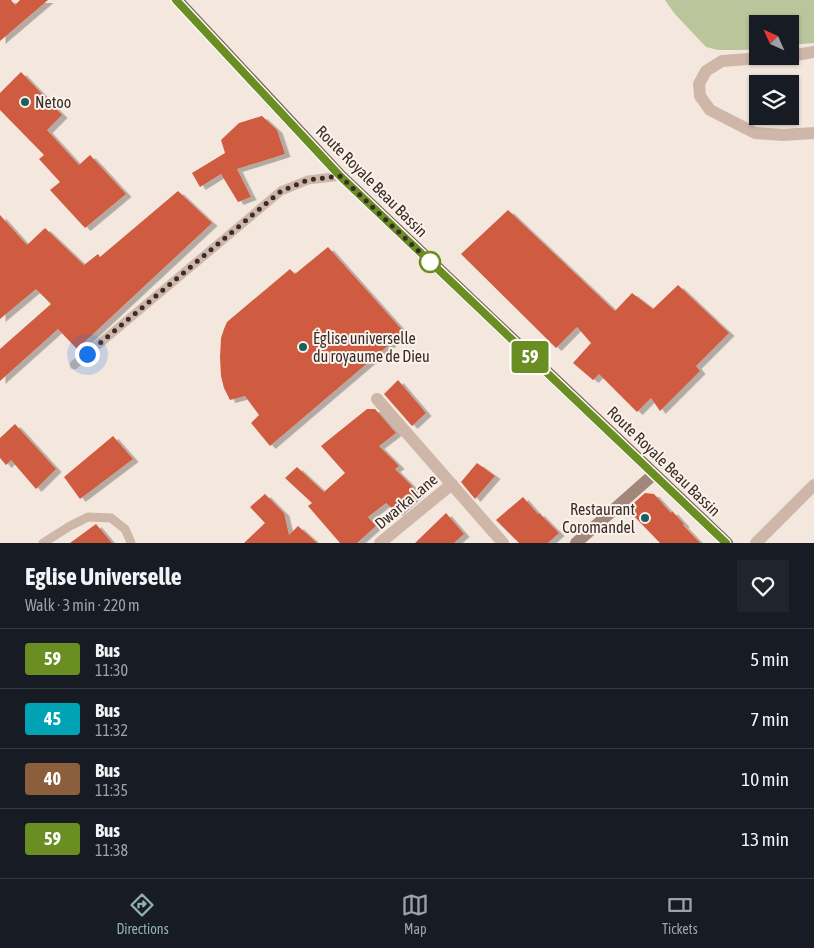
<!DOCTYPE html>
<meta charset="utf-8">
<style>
:root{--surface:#171b24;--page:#20242c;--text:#f1f3f6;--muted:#9ea1a6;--line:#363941;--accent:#91b0b2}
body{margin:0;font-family:"Asap Condensed",sans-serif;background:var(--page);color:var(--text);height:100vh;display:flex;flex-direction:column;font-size:19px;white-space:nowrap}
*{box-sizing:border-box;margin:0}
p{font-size:16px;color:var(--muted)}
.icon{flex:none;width:28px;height:28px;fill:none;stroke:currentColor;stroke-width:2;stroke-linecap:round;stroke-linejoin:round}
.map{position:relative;height:543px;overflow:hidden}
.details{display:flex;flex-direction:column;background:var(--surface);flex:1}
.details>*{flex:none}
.badge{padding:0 10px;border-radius:4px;font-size:18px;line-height:32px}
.needle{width:32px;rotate:315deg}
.controls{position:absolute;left:749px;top:15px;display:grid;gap:10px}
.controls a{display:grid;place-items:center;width:50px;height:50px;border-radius:0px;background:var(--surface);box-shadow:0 1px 4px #0004;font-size:25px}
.you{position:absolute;width:25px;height:25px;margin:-12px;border:4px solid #fff;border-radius:50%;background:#1a73e8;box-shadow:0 0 0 8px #1a73e833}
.map>.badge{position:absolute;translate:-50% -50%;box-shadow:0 0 0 2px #fff}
.round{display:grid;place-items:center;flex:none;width:52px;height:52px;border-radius:0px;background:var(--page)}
.head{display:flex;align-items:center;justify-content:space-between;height:85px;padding:0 25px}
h1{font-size:24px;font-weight:700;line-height:38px}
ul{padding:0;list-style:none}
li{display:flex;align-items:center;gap:15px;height:60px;padding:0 25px;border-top:1px solid var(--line)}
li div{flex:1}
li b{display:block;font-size:19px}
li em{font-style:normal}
li .badge{min-width:55px;font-weight:700;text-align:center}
.dock{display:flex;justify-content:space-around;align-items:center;height:70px;border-top:1px solid var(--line);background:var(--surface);font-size:14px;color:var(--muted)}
.dock a{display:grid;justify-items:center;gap:2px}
.dock .active{color:var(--accent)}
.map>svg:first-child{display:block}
.green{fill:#bac59c}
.building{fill:#cf5b41;filter:url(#shadow)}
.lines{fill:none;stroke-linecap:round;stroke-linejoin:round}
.lane{stroke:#ceb7a8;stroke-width:9}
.street{stroke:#ceb7a8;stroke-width:12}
.secondary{stroke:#a28679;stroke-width:12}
.primary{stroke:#7d6359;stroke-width:12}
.line-casing{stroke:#fff;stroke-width:11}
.line{stroke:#6b8e23;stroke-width:8}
.walk{stroke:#3a2d29;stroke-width:5;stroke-dasharray:0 9}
.poi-dot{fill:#1b5f60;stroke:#fbf3eb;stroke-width:2}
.stop-dot{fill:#fff;stroke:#6b8e23;stroke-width:2.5}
.labels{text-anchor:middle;stroke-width:4;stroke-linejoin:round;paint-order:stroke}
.poi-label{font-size:16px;fill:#3a2d29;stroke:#fbf3eb;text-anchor:start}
.street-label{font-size:16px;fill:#3a2d29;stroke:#fbf3eb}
</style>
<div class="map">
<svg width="814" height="543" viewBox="0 0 814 543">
<defs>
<filter id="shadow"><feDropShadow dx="5.5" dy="3" stdDeviation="0" flood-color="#0004"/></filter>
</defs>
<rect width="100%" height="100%" fill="#f4e8de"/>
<path class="green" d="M665 0H814V43L790 45V24H758L757 49 743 50H718L706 47 674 13Z"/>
<path class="building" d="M0 0H11L15 5 20 0H48L0 41Z
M21 72 62 115 47 130 79 165 90 155 126 194 85 228 50 190 60 182 39 159 44 155 0 110V93Z
M262 116 277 130 285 154 237 169 251 197 238 202 221 174 200 187 192 173 225 153 221 140 239 123Z
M178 191 212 223 77 349 58 329 0 381V349L51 304 36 289 0 319V215L27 245 45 228 84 265 98 254 100 257Z
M508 210 615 311 632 293 653 309 678 285 729 333 696 366 700 371 660 411 651 398 637 412 599 374 593 380 573 363 591 343 577 327 556 348 461 254Z
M328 247 404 332 270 446 251 423 259 415 245 396 230 400 224 388 221 376 220 357 221 338 224 329 227 322 290 269 295 274Z
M398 380 426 413 412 426 384 394Z
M367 409H375L396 433 379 446 399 466 395 469 419 493 397 513 386 503 368 517 376 526 357 543H340L308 506 312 503 285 478 297 467 324 492 345 473 321 446Z
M15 424 56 469 36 489 11 460 6 465 0 458V438Z
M113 436 133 459 80 499 64 477Z
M477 463 495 476 475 499 461 482Z
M645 493 654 494 671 513 672 511 684 524 683 525 700 543H660L627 509Z
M265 494 284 513 289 535 298 526 317 543H244L265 523 250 507Z
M523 497 538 514 539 513 559 533 548 543H519L496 520Z
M446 513 464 534 454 543H415Z
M96 524 112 543H70Z"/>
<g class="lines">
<path class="lane" d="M74 365 281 191 308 180 341 176
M43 543 70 526 88 517 111 518 125 529 130 540 131 543"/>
<path class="street" d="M787 56 722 61 706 71 699 84 700 96 710 110 755 133 783 135 814 133
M790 56 814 52
M377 399 503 543
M380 543 452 484
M756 543 814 485"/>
<path class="secondary" d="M576 543 654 474"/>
<path class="primary" d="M177 0 341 176 727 543"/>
</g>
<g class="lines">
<g class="line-casing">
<path id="line" d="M176 0 340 176 726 543"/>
</g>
<use href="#line" class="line"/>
<path class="walk" d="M87 354 281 191 308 180 340 176 430 262"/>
</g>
<g class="poi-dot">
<circle cx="25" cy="102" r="5"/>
<circle cx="303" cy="347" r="5"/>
<circle cx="645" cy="518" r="5"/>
</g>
<circle class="stop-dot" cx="430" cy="262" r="10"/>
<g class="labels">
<g class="poi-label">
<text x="35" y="108">Netoo</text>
<text x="313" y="344">Église universelle<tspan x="313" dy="18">du royaume de Dieu</tspan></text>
<text x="635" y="515" text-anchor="end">Restaurant<tspan x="635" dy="18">Coromandel</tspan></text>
</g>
<g class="street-label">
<text transform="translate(372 181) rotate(45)" y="6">Route Royale Beau Bassin</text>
<text transform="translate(664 461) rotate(44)" y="6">Route Royale Beau Bassin</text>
<text transform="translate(406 501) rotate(-40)" y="6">Dwarka Lane</text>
</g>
</g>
</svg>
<div class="controls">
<a><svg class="needle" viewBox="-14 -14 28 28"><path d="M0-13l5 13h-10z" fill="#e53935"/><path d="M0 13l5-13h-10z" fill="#9ea1a6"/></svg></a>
<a><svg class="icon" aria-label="layers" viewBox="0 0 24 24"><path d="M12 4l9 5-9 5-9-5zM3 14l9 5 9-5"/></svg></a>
</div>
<div class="you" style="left:87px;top:354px"></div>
<b class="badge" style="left:530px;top:357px;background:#6b8e23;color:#fff">59</b>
</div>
<section class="details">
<div class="head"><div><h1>Eglise Universelle</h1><p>Walk · 3 min · 220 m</p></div><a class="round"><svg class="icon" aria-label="heart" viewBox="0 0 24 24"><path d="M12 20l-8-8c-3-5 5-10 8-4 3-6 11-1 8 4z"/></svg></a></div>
<ul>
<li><span class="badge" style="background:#6b8e23;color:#fff">59</span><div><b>Bus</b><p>11:30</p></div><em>5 min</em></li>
<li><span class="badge" style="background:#00a3b4;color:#fff">45</span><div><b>Bus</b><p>11:32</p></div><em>7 min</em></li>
<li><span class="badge" style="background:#8b5e3c;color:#fff">40</span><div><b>Bus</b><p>11:35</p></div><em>10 min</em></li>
<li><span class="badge" style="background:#6b8e23;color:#fff">59</span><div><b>Bus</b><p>11:38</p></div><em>13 min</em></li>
</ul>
</section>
<nav class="dock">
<a class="active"><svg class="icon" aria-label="directions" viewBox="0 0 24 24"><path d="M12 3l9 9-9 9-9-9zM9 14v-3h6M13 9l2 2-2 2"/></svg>Directions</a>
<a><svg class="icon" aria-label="map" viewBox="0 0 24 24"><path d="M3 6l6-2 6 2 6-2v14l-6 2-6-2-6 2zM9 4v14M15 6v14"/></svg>Map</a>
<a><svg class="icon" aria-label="tickets" viewBox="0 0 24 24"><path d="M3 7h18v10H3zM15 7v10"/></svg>Tickets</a>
</nav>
